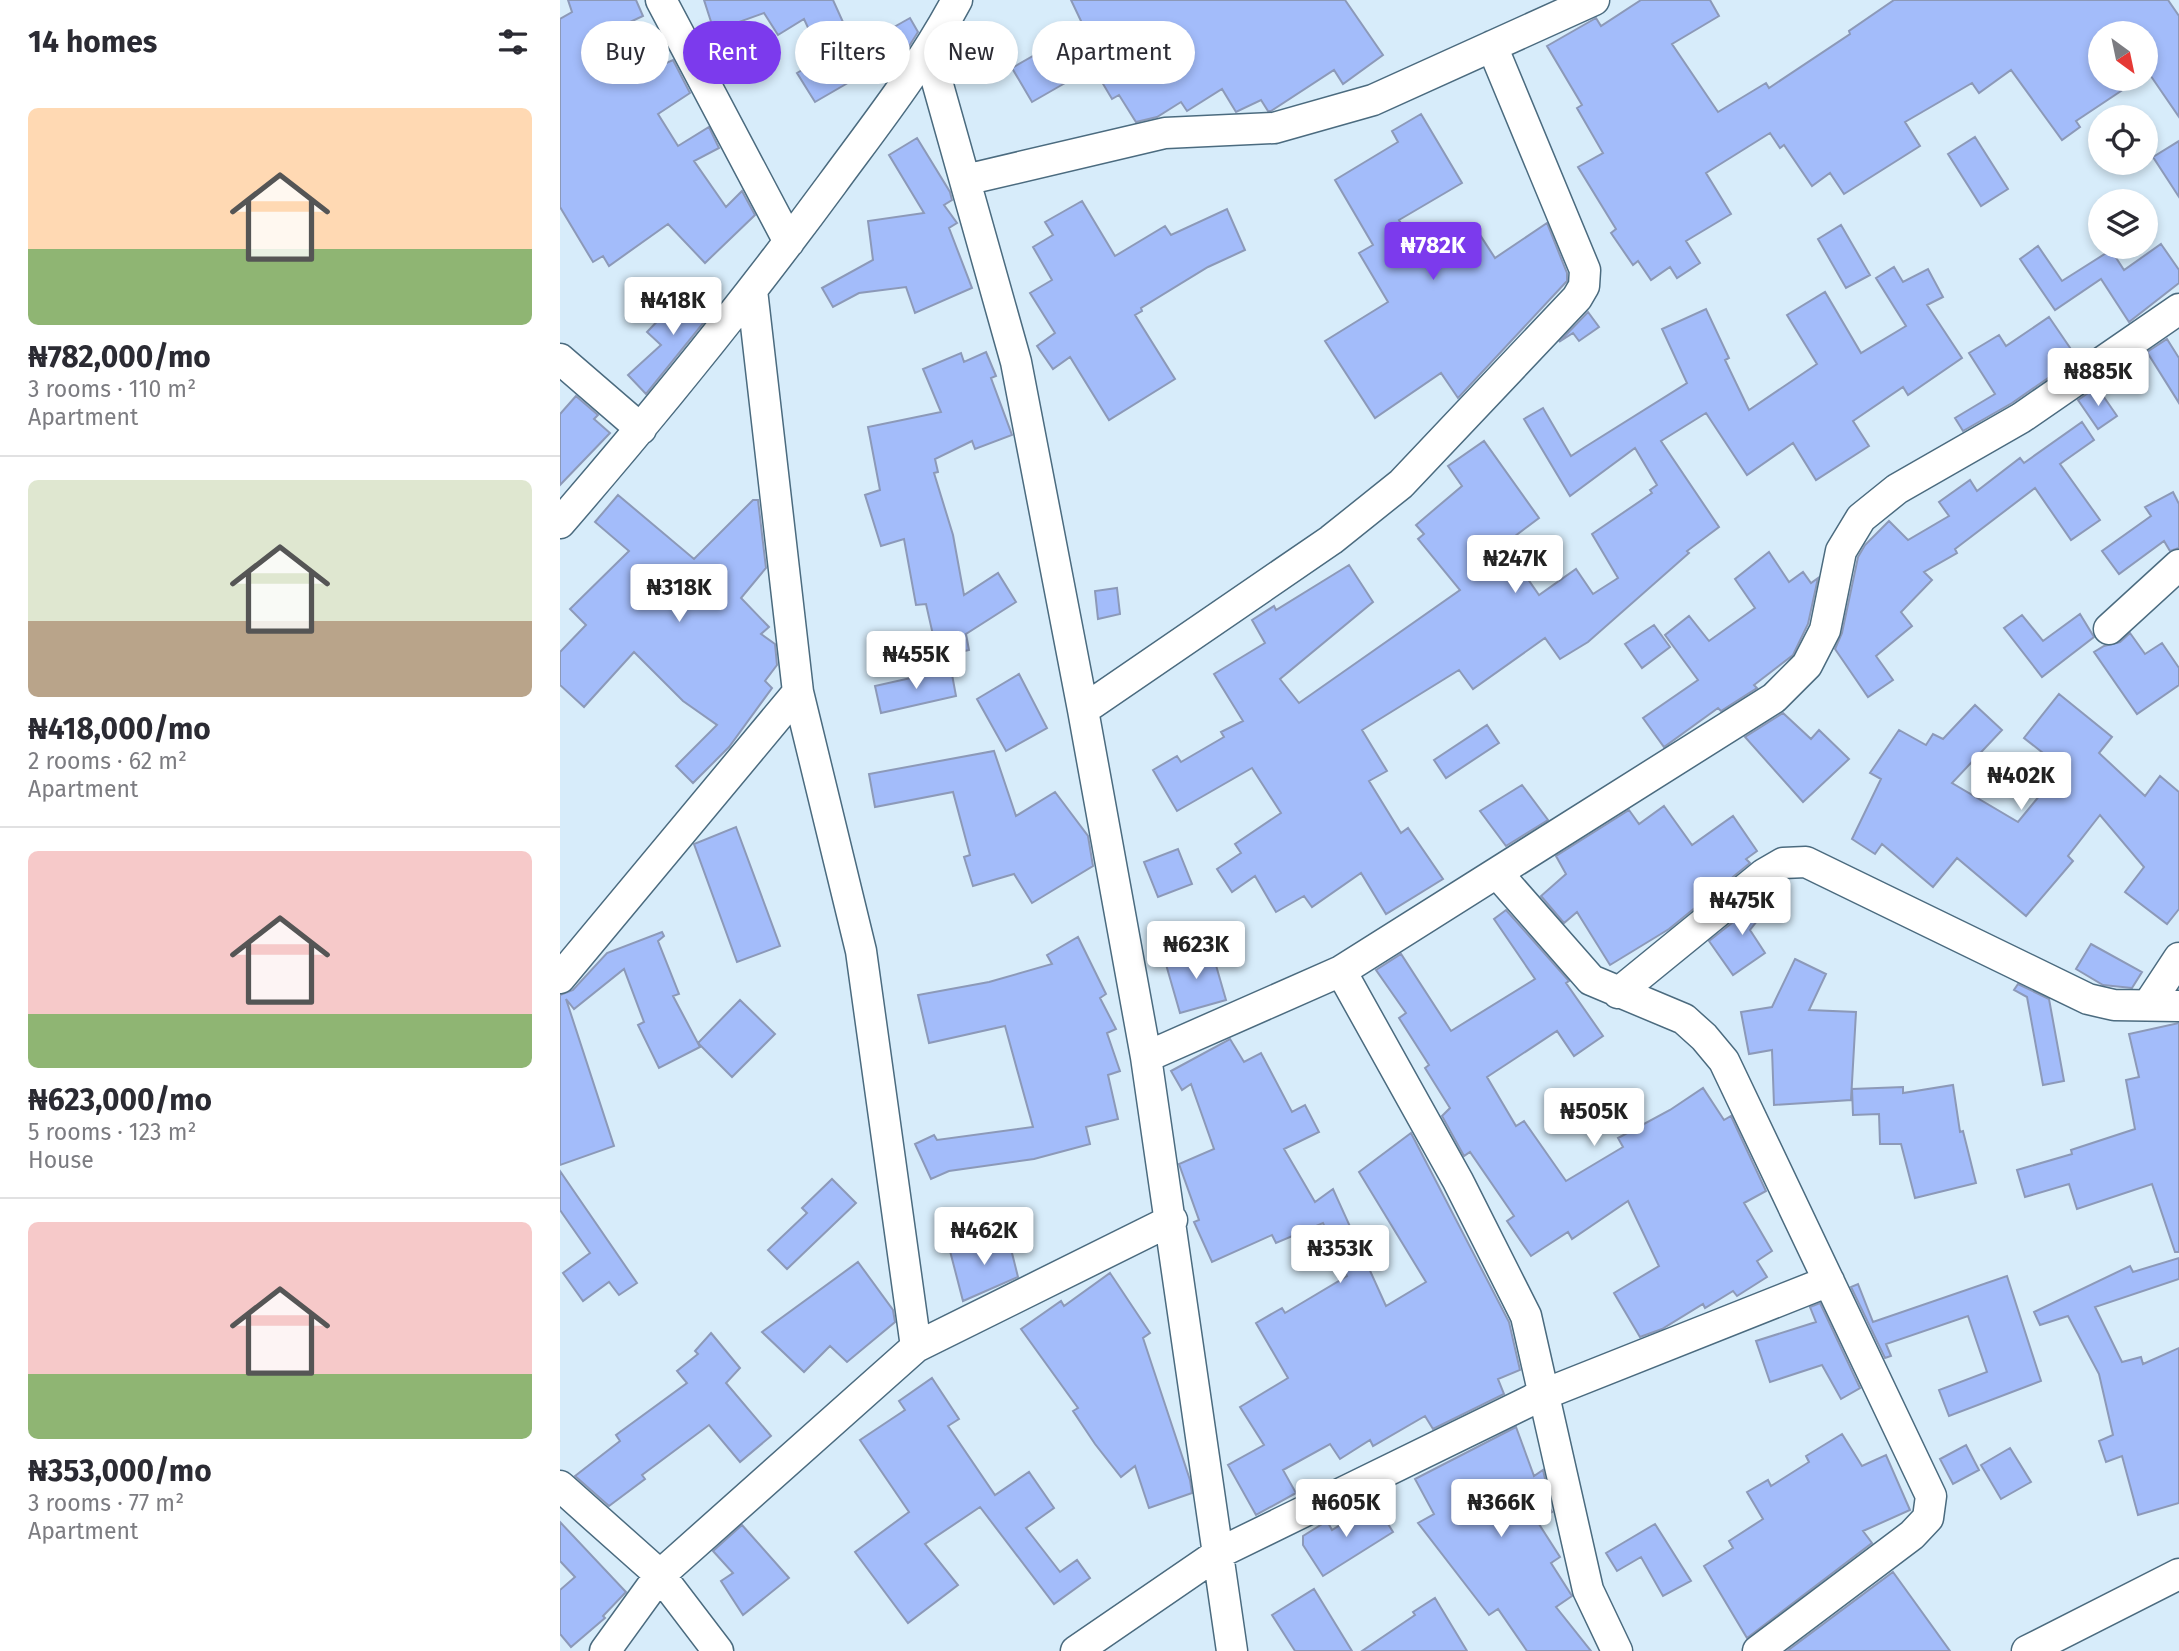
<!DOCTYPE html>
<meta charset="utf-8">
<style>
:root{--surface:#fff;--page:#f2f2f3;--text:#2b2b33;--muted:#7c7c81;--line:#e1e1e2;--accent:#7c3aed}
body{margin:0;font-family:"Fira Sans",sans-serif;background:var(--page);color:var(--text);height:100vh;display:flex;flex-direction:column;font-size:26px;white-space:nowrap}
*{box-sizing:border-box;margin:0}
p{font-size:23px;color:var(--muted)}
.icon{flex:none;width:38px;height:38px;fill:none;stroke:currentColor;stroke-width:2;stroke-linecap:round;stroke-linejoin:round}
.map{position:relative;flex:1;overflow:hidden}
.details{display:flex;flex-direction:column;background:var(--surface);width:560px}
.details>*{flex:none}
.top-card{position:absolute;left:21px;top:21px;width:665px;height:63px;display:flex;gap:14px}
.needle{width:46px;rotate:147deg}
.controls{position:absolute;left:1528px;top:21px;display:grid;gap:14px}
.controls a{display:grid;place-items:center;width:70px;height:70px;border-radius:50%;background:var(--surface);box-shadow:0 4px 10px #0003;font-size:35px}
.price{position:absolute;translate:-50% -60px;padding:0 16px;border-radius:7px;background:#fff;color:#222;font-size:23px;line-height:46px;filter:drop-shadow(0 2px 4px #0008)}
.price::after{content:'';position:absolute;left:50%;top:42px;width:21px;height:16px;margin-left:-10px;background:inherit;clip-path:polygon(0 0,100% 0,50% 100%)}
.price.on{background:var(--accent);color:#fff}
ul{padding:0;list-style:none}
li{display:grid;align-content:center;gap:14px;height:371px;padding:0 28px}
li+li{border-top:2px solid var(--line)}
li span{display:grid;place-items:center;height:217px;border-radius:10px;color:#555}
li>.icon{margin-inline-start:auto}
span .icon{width:126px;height:126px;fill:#fffc;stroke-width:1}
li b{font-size:30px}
h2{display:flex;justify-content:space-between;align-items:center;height:84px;padding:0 28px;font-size:30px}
.chip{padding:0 24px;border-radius:32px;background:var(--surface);box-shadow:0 4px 10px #0003;font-size:24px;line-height:63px}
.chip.on{background:var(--accent);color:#fff}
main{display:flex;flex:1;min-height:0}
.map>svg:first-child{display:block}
.building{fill:#a3bcfa;stroke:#8c99b8;stroke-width:2}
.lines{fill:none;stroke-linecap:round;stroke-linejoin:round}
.minor-casing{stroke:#4b6b7f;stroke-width:33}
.minor{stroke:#fff;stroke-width:30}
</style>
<main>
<section class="details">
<h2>14 homes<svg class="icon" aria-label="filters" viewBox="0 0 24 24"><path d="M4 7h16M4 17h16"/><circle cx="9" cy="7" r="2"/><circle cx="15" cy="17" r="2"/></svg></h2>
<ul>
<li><span style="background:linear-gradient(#ffd9b3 65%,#8fb573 0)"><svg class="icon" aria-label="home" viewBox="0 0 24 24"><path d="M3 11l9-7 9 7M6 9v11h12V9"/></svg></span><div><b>₦782,000/mo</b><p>3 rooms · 110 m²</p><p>Apartment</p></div></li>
<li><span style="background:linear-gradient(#dfe7d0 65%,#b9a48a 0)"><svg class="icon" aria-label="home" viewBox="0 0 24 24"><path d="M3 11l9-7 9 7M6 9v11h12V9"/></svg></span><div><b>₦418,000/mo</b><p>2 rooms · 62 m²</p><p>Apartment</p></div></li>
<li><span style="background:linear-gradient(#f6c9c9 75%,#8fb573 0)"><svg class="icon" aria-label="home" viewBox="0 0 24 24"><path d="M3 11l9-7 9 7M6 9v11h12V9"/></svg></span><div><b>₦623,000/mo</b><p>5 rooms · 123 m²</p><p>House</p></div></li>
<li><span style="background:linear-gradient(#f6c9c9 70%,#8fb573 0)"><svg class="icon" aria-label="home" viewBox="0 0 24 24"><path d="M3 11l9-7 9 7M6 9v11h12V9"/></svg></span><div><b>₦353,000/mo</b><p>3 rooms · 77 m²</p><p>Apartment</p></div></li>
</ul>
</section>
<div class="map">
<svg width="1619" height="1651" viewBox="0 0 1619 1651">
<rect width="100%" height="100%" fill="#d7ecfa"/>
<path class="building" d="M8,0H76L83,16L42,35L63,82L113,60L130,93L98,114L118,146L149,127L159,148L134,161L166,207L182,191L195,215L145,263L108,224L49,266L43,256L33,262L0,207V19L12,12Z
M144,0H273L287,31L298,24L309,41L350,18L358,32L348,48L255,102L237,73L262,58L244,19L218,35L204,13L154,31Z
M511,0H785L823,55L783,84L774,70L711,111H708L701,100L676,112L662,89L627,111L621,102L597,117L576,122L559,95L552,99L533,67L472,102L452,68L513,33L510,28L521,21Z
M1081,0H1150L1159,16L1112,44L1158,112L1206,83L1209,88L1290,34L1289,31L1334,0H1608L1619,16V117L1586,69V33H1540V79H1579L1516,121L1520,127L1502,140L1451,70L1419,93L1412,83L1345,122L1360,146L1284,194L1270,173L1252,186L1224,145L1220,148L1210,133L1146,173L1171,214L1126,241L1140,263L1117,278L1110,267L1091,280L1078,261L1073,265L1051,233L1056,229L1018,167L1043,153L1017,108L1022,105L987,46L1036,18L1041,26Z
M861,114L902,183L839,220L867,266L871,267L920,235L935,258L987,223L1007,273V281L898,398L881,373L815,418L765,341L828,302L799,253L813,245L775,180L838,142L832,131Z
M1415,137L1448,189L1421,206L1388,154Z
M357,138L390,192L392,200L384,205L397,223L389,228L412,288L355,313L346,287L299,293L273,307L262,288L313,260L308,221L364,213L329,155Z
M1619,141V197L1593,157Z
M522,201L555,256L605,226L611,235L667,209L685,250L648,267L581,308L582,311L575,315L615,379L549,420L510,357L493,369L477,346L495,333L470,293L492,280L473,247L493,235L485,222Z
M1281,225L1310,275L1286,288L1258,239Z
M1601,244L1619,270V283L1569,322L1541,279L1495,310L1460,259L1478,246L1502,281L1551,250L1564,270Z
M1334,267L1343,282L1368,269L1383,297L1367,305L1402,358L1348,395L1343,387L1293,421L1309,446L1256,480L1233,443L1187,475L1146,413L1101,441L1159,527L1127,551L1129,553L1028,642L1000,659L985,638L913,689L899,670L802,730L827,771L809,781L841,833L848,828L883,879L826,914L801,873L752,907L744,896L716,912L695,876L672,892L657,869L681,853L675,844L721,813L692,768L617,811L593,770L617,756L621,762L664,737L661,732L683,721L654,674L705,643L692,620L714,606L716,610L789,565L813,602L720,679L739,703L900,590L858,539L864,534L856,525L902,486L888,466L924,441L979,518L934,552L956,582L965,575L979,595L1016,569L1033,594L1058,578L1032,534L1092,493L1090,490L1097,485L1075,448L1010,496L964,419L983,408L1011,456L1025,447L1127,383L1102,329L1146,309L1169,358L1165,360L1189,410L1257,364L1227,315L1265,292L1301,353L1346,326L1316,278Z
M139,287L157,306L86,394L68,375L101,345L87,332L108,310L111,313Z
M1028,312L1039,327L1019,341L1013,333L999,342Z
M1489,317L1517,358L1452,403L1403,431L1395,418L1435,394L1409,353L1439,335L1446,346Z
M1607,339L1619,358V403L1587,352Z
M426,352L436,376L431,378L452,435L415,449L412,441L375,459L378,472L374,473L393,535L404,595L438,573L456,602L406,634L409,650L378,657L366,604L356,605L344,539L321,546L305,495L320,490L308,427L381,412L363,369L401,353L404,362Z
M1537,387L1557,416L1538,429L1518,400Z
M16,396L38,415L34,419L50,433L0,485V414Z
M1522,422L1534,440L1500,464L1540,520L1511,540L1475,488L1395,549L1397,553L1364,572L1372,580L1341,612L1352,626L1316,656L1333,680L1308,697L1275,649L1282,633L1298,557L1305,545L1329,521L1348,540L1389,516L1379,502L1410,480L1417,491L1460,458L1464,463Z
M1613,492L1619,504V548L1610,551L1604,541L1559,574L1542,551L1591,516L1585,507Z
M58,495L134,559L193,500H198L206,568L181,598L209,627L201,634L215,644L217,665L205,681L212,688L169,747L133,783L116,766L157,725L123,701L74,652L24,707L0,685V652L26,625L10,609L69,551L35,522Z
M1209,552L1229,582L1243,572L1251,583L1258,578L1248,624L1233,655L1194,685L1197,688L1161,711L1158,708L1104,747L1083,718L1138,680L1105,635L1129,616L1149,641L1195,608L1175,579Z
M557,588L560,614L538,619L535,591Z
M1520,614L1534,637L1482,677L1444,628L1462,615L1483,641Z
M1094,625L1110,647L1082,668L1065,644Z
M1570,633L1585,654L1602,643L1619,668V685L1577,714L1534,652L1544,646L1560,642Z
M391,669L396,696L321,713L315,686Z
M459,674L487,728L446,751L417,699Z
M1499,694L1552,737L1539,753L1585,796L1600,776L1619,792V909L1607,924L1565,892L1584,867L1540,815L1508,856L1513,861L1466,916L1397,858L1373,887L1322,844L1315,854L1292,839L1321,779L1310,773L1339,730L1366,745L1373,734L1383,739L1415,705L1442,730L1392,783L1458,822L1502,768L1464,738Z
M1223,713L1251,739L1259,730L1289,759L1243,802L1185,737Z
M927,725L939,743L886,778L874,760Z
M434,751L456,816L495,792L528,836L533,866L472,903L454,874L413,886L404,857L410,855L393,792L315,807L309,774Z
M962,785L988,820L946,846L920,811Z
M1104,806L1132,845L1173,816L1197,851L1186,859L1190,863L1109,929L1050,965L1017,912L1004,923L981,896L1006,874L996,856L1069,810L1079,824Z
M176,827L220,946L177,962L134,844Z
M618,849L632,884L598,897L584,862Z
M1219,886L1223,888L1190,930L1205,953L1173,975L1149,941Z
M946,910L1009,981L1006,983L1043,1036L1014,1056L997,1031L927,1077L956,1126L964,1121L1006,1181L1063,1147L1058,1138L1110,1110L1143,1088L1164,1120L1171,1116L1206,1191L1184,1203L1212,1251L1197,1261L1207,1277L1177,1296L1173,1291L1145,1308L1143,1304L1102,1329L1080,1337L1054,1293L1099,1266L1068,1201L1012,1239L1008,1232L971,1256L947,1221L954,1216L910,1152L904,1156L882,1116L890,1108L865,1068L869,1065L839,1018L846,1013L816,970L841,954L891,1031L975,979L934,919Z
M102,932L104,936L98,941L119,994L113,996L140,1047L99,1068L78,1025L84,1022L64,969L14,1009L6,999L54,1146L0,1165V995L13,990L47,953Z
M518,937L546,994L540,998L556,1029L547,1033L560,1071L548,1075L558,1119L526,1127L530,1144L474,1159L389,1171L371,1179L355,1144L374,1135L377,1140L473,1127L445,1026L369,1043L358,995L429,982L492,964L487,955Z
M1531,944L1582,972L1572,988L1543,985L1516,969Z
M651,948L666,1000L620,1013L605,961Z
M1235,959L1266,974L1249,1010L1296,1012L1291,1100L1214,1105L1212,1050L1189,1054L1181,1012L1212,1007Z
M1458,984L1489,999L1504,1081L1483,1085L1467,997L1454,990Z
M180,1000L215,1034L172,1077L138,1043Z
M1619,1023V1252H1615L1592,1184L1517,1209L1509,1184L1465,1197L1457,1170L1512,1154L1511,1150L1575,1129L1566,1080L1579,1077L1569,1034Z
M670,1039L684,1062L701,1053L732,1112L745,1105L759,1132L724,1149L755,1202L773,1189L826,1306L866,1282L799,1172L851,1133L949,1322L960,1370L938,1379L944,1394L873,1429L865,1416L813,1446L810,1440L780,1459L770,1444L723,1470L736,1493L696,1515L668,1465L704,1445L680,1407L728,1378L696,1323L722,1308L725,1313L787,1276L763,1223L716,1243L712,1235L652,1262L634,1222L639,1220L619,1164L654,1149L631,1084L622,1090L611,1071Z
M1393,1085L1400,1132L1403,1131L1416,1183L1355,1198L1341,1144H1320L1319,1114L1293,1115L1292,1089L1343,1087V1093Z
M0,1171L77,1283L59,1295L49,1282L23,1301L3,1273L30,1253L0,1210Z
M272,1179L296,1203L227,1269L208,1250L247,1213L242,1208Z
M448,1237L458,1277L403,1301L390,1251Z
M1619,1258V1279L1535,1307L1562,1362L1581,1357L1583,1364L1619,1348V1503L1578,1515L1562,1456L1546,1462L1539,1441L1553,1435L1539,1374L1508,1316L1480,1325L1474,1312L1570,1266L1573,1272Z
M298,1262L333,1310L335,1322L287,1362L270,1346L244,1372L202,1332Z
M550,1273L590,1333L583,1338L630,1480L632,1493L589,1508L575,1466L561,1477L535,1444L513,1411L518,1408L461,1329L501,1301L504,1306Z
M1447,1276L1481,1381L1389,1416L1379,1390L1427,1372L1408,1316L1326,1344L1331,1356L1325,1358L1291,1287L1298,1284L1313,1322Z
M1260,1303L1300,1388L1281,1399L1262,1365L1210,1382L1196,1341L1256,1322L1250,1307Z
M151,1333L180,1368L166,1383L211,1436L180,1462L149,1425L82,1475L85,1479L49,1506L15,1476L60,1441L56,1435L127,1383L117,1371L138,1354L135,1351Z
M372,1378L399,1419L388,1426L435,1495L469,1472L494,1508L466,1528L500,1572L517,1560L530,1578L494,1604L420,1507L365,1544L398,1585L348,1623L295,1552L349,1512L300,1440L345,1410L339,1401Z
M956,1427L974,1476L983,1470L989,1496L984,1499L992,1512L977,1521L1000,1557L991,1563L1012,1596L996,1607L1031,1651H967L938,1609L929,1615L858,1523L874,1514L855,1479Z
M1282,1434L1302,1466L1326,1455L1350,1510L1303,1531L1312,1543L1187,1638L1144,1566L1173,1548L1169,1541L1203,1519L1187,1492L1208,1480L1211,1486L1249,1462L1246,1456Z
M1406,1445L1419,1470L1393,1484L1380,1459Z
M1450,1448L1471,1482L1441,1499L1421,1465Z
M815,1503L833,1532L763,1576L743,1545V1536L767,1521L772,1530Z
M0,1522L66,1592L43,1616L45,1618L11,1647L0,1634V1590L15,1577L0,1561Z
M1095,1524L1131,1581L1103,1596L1081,1557L1057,1571L1046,1553Z
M182,1525L229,1578L183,1615L161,1581L173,1573L153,1551Z
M1333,1572L1390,1651H1227Z
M754,1589L792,1651H735L712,1615Z
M875,1598L907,1651H802L855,1615L853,1612Z"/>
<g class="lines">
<defs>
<path id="minor" d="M101,0L229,242
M369,53L456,362L523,710L586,1057L672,1651
M405,180L605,133L714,128L813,100L1034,0
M192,290L238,692L301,951L356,1347
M0,359L81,429
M0,523C95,413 186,301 272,184C316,124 362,66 397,0
M1549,629L1619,565
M523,710L771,540L841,484L1017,298L1024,286L1025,270L932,46
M938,874L1031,980L1124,1019L1144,1037L1164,1061L1371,1496L1368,1518L1352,1535L1198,1651
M781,971L898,1181L966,1316L1028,1590L1057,1651
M0,978L238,692
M1058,993L1204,874L1223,863L1246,862L1528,999L1554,1005L1619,1006
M1588,1005L1619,958
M586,1057L781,971L1214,698L1247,665L1265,630L1281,551L1301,518L1337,489L1461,418L1619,309
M0,1486L100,1575L158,1651
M45,1651L100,1575L356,1347L612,1220
M516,1651L659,1553L982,1395L1269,1281
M1467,1651L1619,1574"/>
</defs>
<use href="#minor" class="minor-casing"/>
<use href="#minor" class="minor"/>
</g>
</svg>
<div class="controls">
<a><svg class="needle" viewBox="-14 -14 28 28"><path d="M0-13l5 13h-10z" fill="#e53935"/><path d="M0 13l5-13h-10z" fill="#7c7c81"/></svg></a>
<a><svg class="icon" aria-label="locate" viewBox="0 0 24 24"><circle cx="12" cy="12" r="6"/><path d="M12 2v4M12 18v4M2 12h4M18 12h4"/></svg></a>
<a><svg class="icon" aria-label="layers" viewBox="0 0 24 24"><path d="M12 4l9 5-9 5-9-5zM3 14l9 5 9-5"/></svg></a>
</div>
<b class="price on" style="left:873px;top:282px">₦782K</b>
<b class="price" style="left:113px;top:337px">₦418K</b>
<b class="price" style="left:1538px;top:408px">₦885K</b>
<b class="price" style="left:955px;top:595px">₦247K</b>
<b class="price" style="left:119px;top:624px">₦318K</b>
<b class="price" style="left:356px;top:691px">₦455K</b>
<b class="price" style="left:1461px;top:812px">₦402K</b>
<b class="price" style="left:1182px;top:937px">₦475K</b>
<b class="price" style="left:636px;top:981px">₦623K</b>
<b class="price" style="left:1034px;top:1148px">₦505K</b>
<b class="price" style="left:424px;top:1267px">₦462K</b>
<b class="price" style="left:780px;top:1285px">₦353K</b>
<b class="price" style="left:786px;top:1539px">₦605K</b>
<b class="price" style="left:941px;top:1539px">₦366K</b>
<div class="top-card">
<a class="chip">Buy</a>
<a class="chip on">Rent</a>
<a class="chip">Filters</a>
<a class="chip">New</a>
<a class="chip">Apartment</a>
</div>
</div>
</main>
